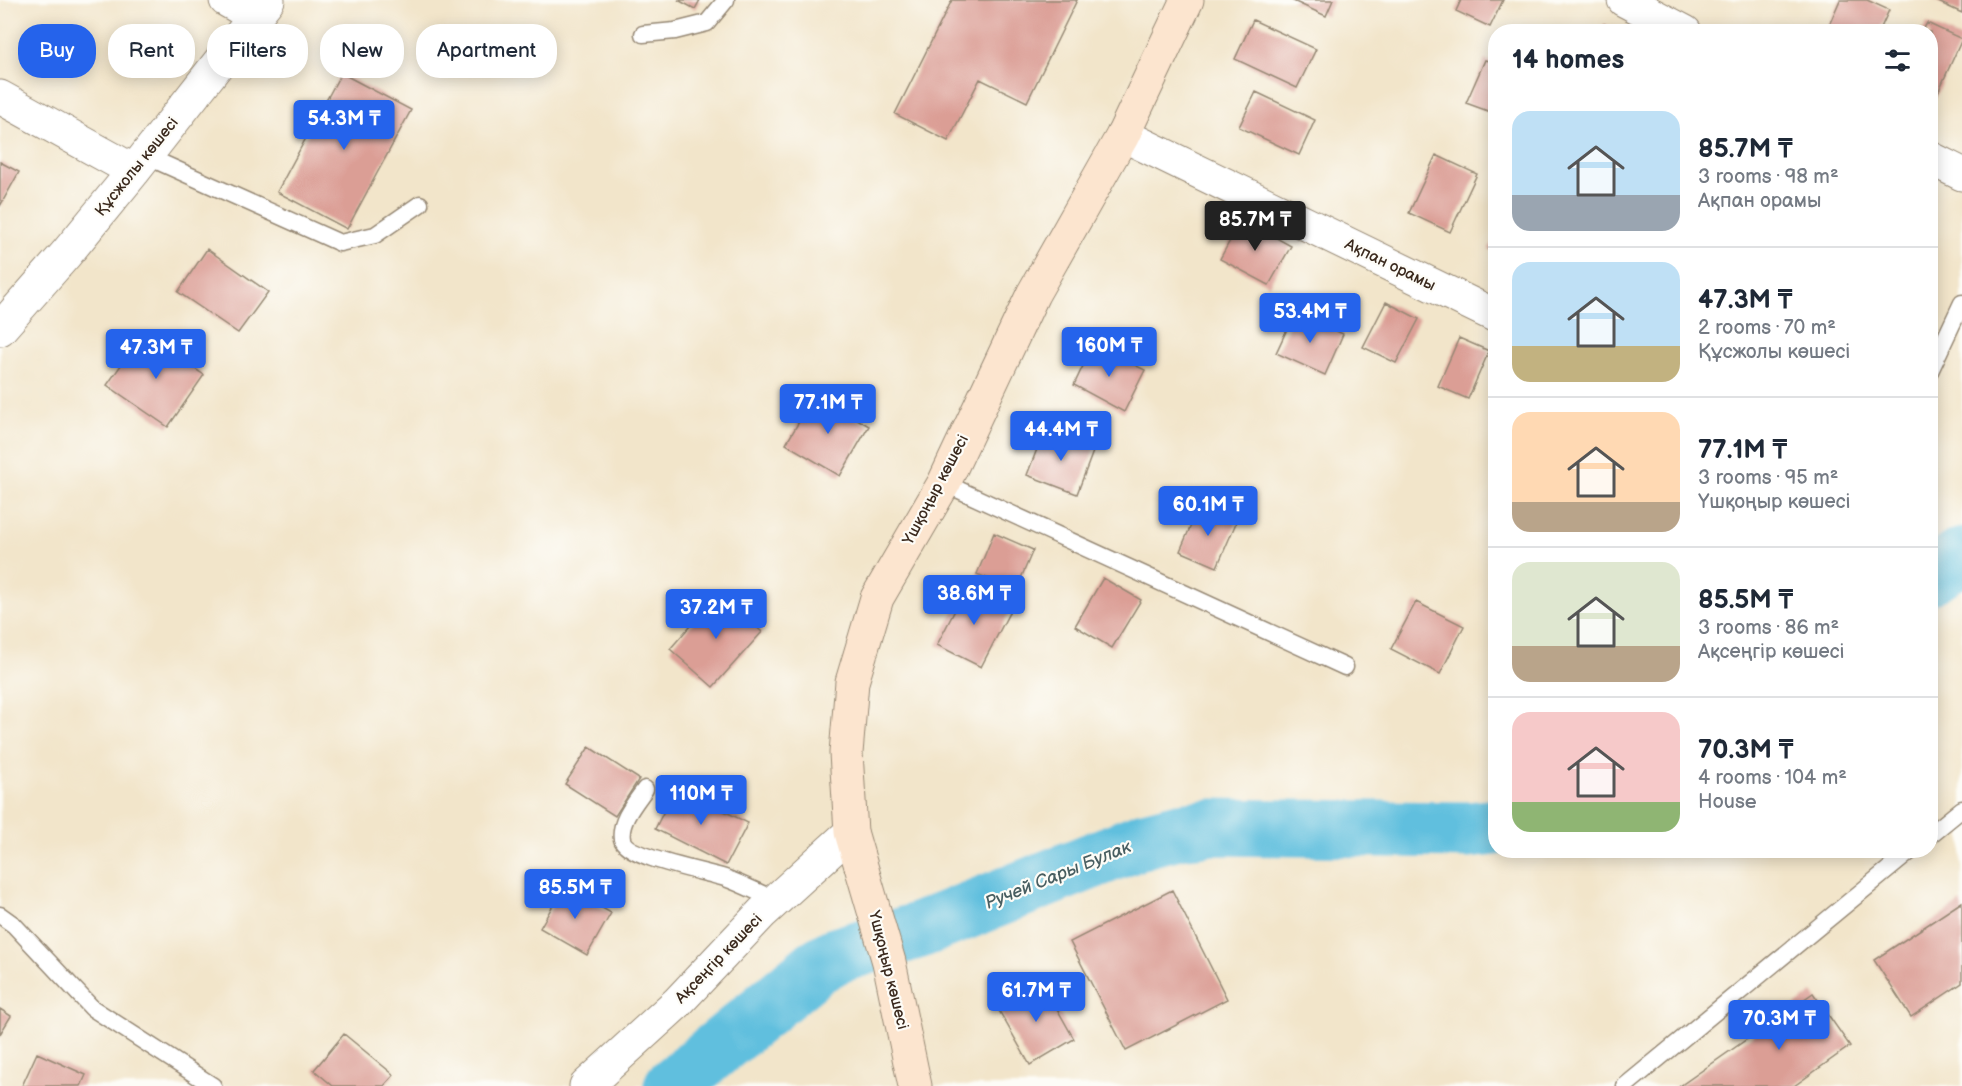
<!DOCTYPE html>
<meta charset="utf-8">
<style>
:root{--surface:#fff;--page:#f6f6f7;--text:#1f2937;--muted:#747a83;--line:#e0e1e3;--accent:#2563eb}
body{margin:0;font-family:"Balsamiq Sans",sans-serif;background:var(--page);color:var(--text);height:100vh;display:flex;flex-direction:column;font-size:22px;white-space:nowrap}
*{box-sizing:border-box;margin:0}
p{font-size:20px;color:var(--muted)}
.icon{flex:none;width:33px;height:33px;fill:none;stroke:currentColor;stroke-width:2;stroke-linecap:round;stroke-linejoin:round}
.map{position:relative;flex:1;overflow:hidden}
.sheet{position:absolute;left:1488px;top:24px;width:450px;height:834px;display:flex;flex-direction:column;background:var(--surface);border-radius:24px;box-shadow:0 3px 15px #0003}
.sheet>*{flex:none}
.banner{position:absolute;left:18px;top:24px;width:570px;height:54px;display:flex;gap:12px}
.price{position:absolute;translate:-50% -51px;padding:0 14px;border-radius:6px;background:var(--accent);color:#fff;font-size:20px;line-height:39px;filter:drop-shadow(0 2px 3px #0008)}
.price::after{content:'';position:absolute;left:50%;top:36px;width:18px;height:14px;margin-left:-9px;background:inherit;clip-path:polygon(0 0,100% 0,50% 100%)}
.price.active{background:#222;color:#fff}
ul{padding:0;list-style:none}
li{display:flex;align-items:center;gap:18px;height:150px;padding:0 24px}
li+li{border-top:2px solid var(--line)}
li span{display:grid;place-items:center;flex:none;width:168px;height:120px;border-radius:18px;color:#555}
li>.icon{margin-inline-start:auto}
span .icon{width:72px;height:72px;fill:#fffc;stroke-width:1}
li b{font-size:26px}
h2{display:flex;justify-content:space-between;align-items:center;height:72px;padding:0 24px;font-size:26px}
.chip{padding:0 21px;border-radius:24px;background:var(--surface);box-shadow:0 3px 15px #0003;font-size:21px;line-height:54px}
.chip.active{background:var(--accent);color:#fff}
.map>svg:first-child{display:block}
.lines{fill:none;stroke-linecap:round;stroke-linejoin:round}
.river{stroke:#60bfde;stroke-width:57}
.building{fill:#db9e95}
.lane-casing{stroke:#968874;stroke-width:19}
.street-casing{stroke:#968874;stroke-width:35}
.secondary-casing{stroke:#968874;stroke-width:35}
.lane{stroke:#fff;stroke-width:16}
.street{stroke:#fff;stroke-width:33}
.secondary{stroke:#fce5cf;stroke-width:33}
.labels{text-anchor:middle;dominant-baseline:central;stroke-width:4.5;stroke-linejoin:round;paint-order:stroke}
.street-label{font-size:16px;fill:#3b2a1e;stroke:#fdfcf7}
.water-label{font-size:18px;font-style:italic;fill:#485e61;stroke:#fdfcf7}
</style>
<div class="map">
<svg width="1962" height="1086" viewBox="0 0 1962 1086">
<rect width="100%" height="100%" fill="#fdfcf7"/>
<filter id="ink" filterUnits="userSpaceOnUse"><feTurbulence type="fractalNoise" baseFrequency=".0167" numOctaves="2"/><feDisplacementMap in="SourceGraphic" scale="12" xChannelSelector="R" yChannelSelector="G"/><feConvolveMatrix kernelMatrix="1 2 1 2 8 2 1 2 1" color-interpolation-filters="sRGB"/></filter>
<filter id="wash" filterUnits="userSpaceOnUse"><feTurbulence type="fractalNoise" baseFrequency=".008" numOctaves="4" result="noise"/><feDisplacementMap in="SourceGraphic" scale="24" xChannelSelector="R" yChannelSelector="G"/><feGaussianBlur stdDeviation="1.35" result="paint"/><feColorMatrix in="noise" values="0 0 0 0 0 0 0 0 0 0 0 0 0 0 0 0 0 1.4 0 .05"/><feComposite in="paint" operator="in"/></filter>
<g filter="url(#wash)">
<rect width="100%" height="100%" fill="#f2e5ca"/>
<g class="lines">
<path class="river" d="M1930,576L1962,556
M672,1086L816,967L835,956L917,931L1144,840L1179,831L1212,827L1469,830L1496,827"/>
</g>
<g id="blocks">
<path class="building" d="M678,0H700L695,9Z
M952,0H1077L1027,102L980,79L948,141L895,114Z
M1291,0H1333L1326,16Z
M1461,0H1503L1490,27L1456,11Z
M1840,0H1867L1889,10L1879,32H1826Z
M1934,0H1962V13Z
M1253,20L1316,49L1297,88L1235,59Z
M1927,23L1962,39L1935,99L1930,97V32H1922Z
M1604,24L1622,32H1601Z
M1485,60L1496,63V114L1466,103Z
M341,73L411,110L347,229L277,192Z
M1256,92L1315,120L1299,155L1239,127Z
M1436,155L1477,174L1450,232L1409,213Z
M0,162L19,172L0,206Z
M1242,219L1291,246L1269,285L1220,259Z
M1496,234V252L1489,249Z
M207,249L268,292L238,333L178,292Z
M1386,302L1419,319L1396,363L1363,347Z
M1295,312L1343,334L1325,375L1276,353Z
M143,334L204,375L168,427L107,385Z
M1459,338L1489,351L1468,399L1438,386Z
M1093,345L1145,370L1124,412L1074,385Z
M815,394L869,426L840,476L786,444Z
M1044,431L1094,449L1077,494L1027,475Z
M1199,507L1236,523L1217,567L1180,551Z
M994,533L1033,550L1016,590L977,574Z
M1103,578L1141,600L1112,648L1075,626Z
M968,585L1012,607L981,667L937,645Z
M719,593L762,632L713,687L670,649Z
M1416,602L1464,626L1440,674L1391,649Z
M589,747L639,779L615,816L565,784Z
M676,787L748,823L726,865L655,829Z
M564,886L611,913L587,955L540,928Z
M1172,890L1227,999L1126,1051L1070,942Z
M1962,902V983L1911,1017L1874,960Z
M1042,982L1074,1039L1030,1065L997,1007Z
M1813,993L1850,1046L1794,1086H1680Z
M0,1009L11,1016L0,1034Z
M344,1034L394,1075L384,1086H333L314,1070Z
M37,1053L86,1075L81,1086H22Z"/>
</g>
</g>
<g filter="url(#ink)">
<use href="#blocks" fill-opacity="0" stroke="#968874" stroke-width="1.5"/>
<g class="lines">
<defs>
<path id="lane" d="M643,34L675,31L707,23L726,0
M146,156L340,243L375,235L420,204
M1930,371L1962,303
M944,483L1345,667
M645,789C636,802 619,821 622,839C625,857 707,872 725,878C742,884 759,893 776,900
M1930,835L1962,809
M0,915L14,925L92,1008L213,1086
M1625,1086L1912,850"/>
<path id="street" d="M226,0L256,17
M1624,0L1685,32
M0,97L134,171
M1123,135L1496,316
M1930,158L1962,174
M0,329L66,254L134,171L268,0
M586,1086L677,1003L762,913L851,832"/>
<path id="secondary" d="M915,1086L889,962L851,832L846,753L852,682L877,598L944,483L1033,294L1123,135L1187,0"/>
</defs>
<use href="#lane" class="lane-casing"/>
<use href="#street" class="street-casing"/>
<use href="#secondary" class="secondary-casing"/>
<use href="#lane" class="lane"/>
<use href="#street" class="street"/>
<use href="#secondary" class="secondary"/>
</g>
</g>
<g class="labels">
<g class="street-label">
<text transform="translate(137 167) rotate(-51)">Құсжолы көшесі</text>
<text transform="translate(1390 265) rotate(26)">Ақпан орамы</text>
<text transform="translate(936 490) rotate(-62)">Үшқоңыр көшесі</text>
<text transform="translate(719 959) rotate(-46)">Ақсеңгір көшесі</text>
<text transform="translate(888 970) rotate(76)">Үшқоңыр көшесі</text>
</g>
<g class="water-label">
<text transform="translate(1058 875) rotate(-22)">Ручей Сары Булак</text>
</g>
</g>
</svg>
<b class="price" style="left:344px;top:151px">54.3M ₸</b>
<b class="price active" style="left:1255px;top:252px">85.7M ₸</b>
<b class="price" style="left:1310px;top:344px">53.4M ₸</b>
<b class="price" style="left:1109px;top:378px">160M ₸</b>
<b class="price" style="left:156px;top:380px">47.3M ₸</b>
<b class="price" style="left:828px;top:435px">77.1M ₸</b>
<b class="price" style="left:1061px;top:462px">44.4M ₸</b>
<b class="price" style="left:1208px;top:537px">60.1M ₸</b>
<b class="price" style="left:974px;top:626px">38.6M ₸</b>
<b class="price" style="left:716px;top:640px">37.2M ₸</b>
<b class="price" style="left:701px;top:826px">110M ₸</b>
<b class="price" style="left:575px;top:920px">85.5M ₸</b>
<b class="price" style="left:1036px;top:1023px">61.7M ₸</b>
<b class="price" style="left:1779px;top:1051px">70.3M ₸</b>
<div class="banner">
<a class="chip active">Buy</a>
<a class="chip">Rent</a>
<a class="chip">Filters</a>
<a class="chip">New</a>
<a class="chip">Apartment</a>
</div>
<section class="sheet">
<h2>14 homes<svg class="icon" aria-label="filters" viewBox="0 0 24 24"><path d="M4 7h16M4 17h16"/><circle cx="9" cy="7" r="2"/><circle cx="15" cy="17" r="2"/></svg></h2>
<ul>
<li><span style="background:linear-gradient(#bfe0f5 70%,#9aa5b1 0)"><svg class="icon" aria-label="home" viewBox="0 0 24 24"><path d="M3 11l9-7 9 7M6 9v11h12V9"/></svg></span><div><b>85.7M ₸</b><p>3 rooms · 98 m²</p><p>Ақпан орамы</p></div></li>
<li><span style="background:linear-gradient(#bfe0f5 70%,#c2b280 0)"><svg class="icon" aria-label="home" viewBox="0 0 24 24"><path d="M3 11l9-7 9 7M6 9v11h12V9"/></svg></span><div><b>47.3M ₸</b><p>2 rooms · 70 m²</p><p>Құсжолы көшесі</p></div></li>
<li><span style="background:linear-gradient(#ffd9b3 75%,#b9a48a 0)"><svg class="icon" aria-label="home" viewBox="0 0 24 24"><path d="M3 11l9-7 9 7M6 9v11h12V9"/></svg></span><div><b>77.1M ₸</b><p>3 rooms · 95 m²</p><p>Үшқоңыр көшесі</p></div></li>
<li><span style="background:linear-gradient(#dfe7d0 70%,#b9a48a 0)"><svg class="icon" aria-label="home" viewBox="0 0 24 24"><path d="M3 11l9-7 9 7M6 9v11h12V9"/></svg></span><div><b>85.5M ₸</b><p>3 rooms · 86 m²</p><p>Ақсеңгір көшесі</p></div></li>
<li><span style="background:linear-gradient(#f6c9c9 75%,#8fb573 0)"><svg class="icon" aria-label="home" viewBox="0 0 24 24"><path d="M3 11l9-7 9 7M6 9v11h12V9"/></svg></span><div><b>70.3M ₸</b><p>4 rooms · 104 m²</p><p>House</p></div></li>
</ul>
</section>
</div>
